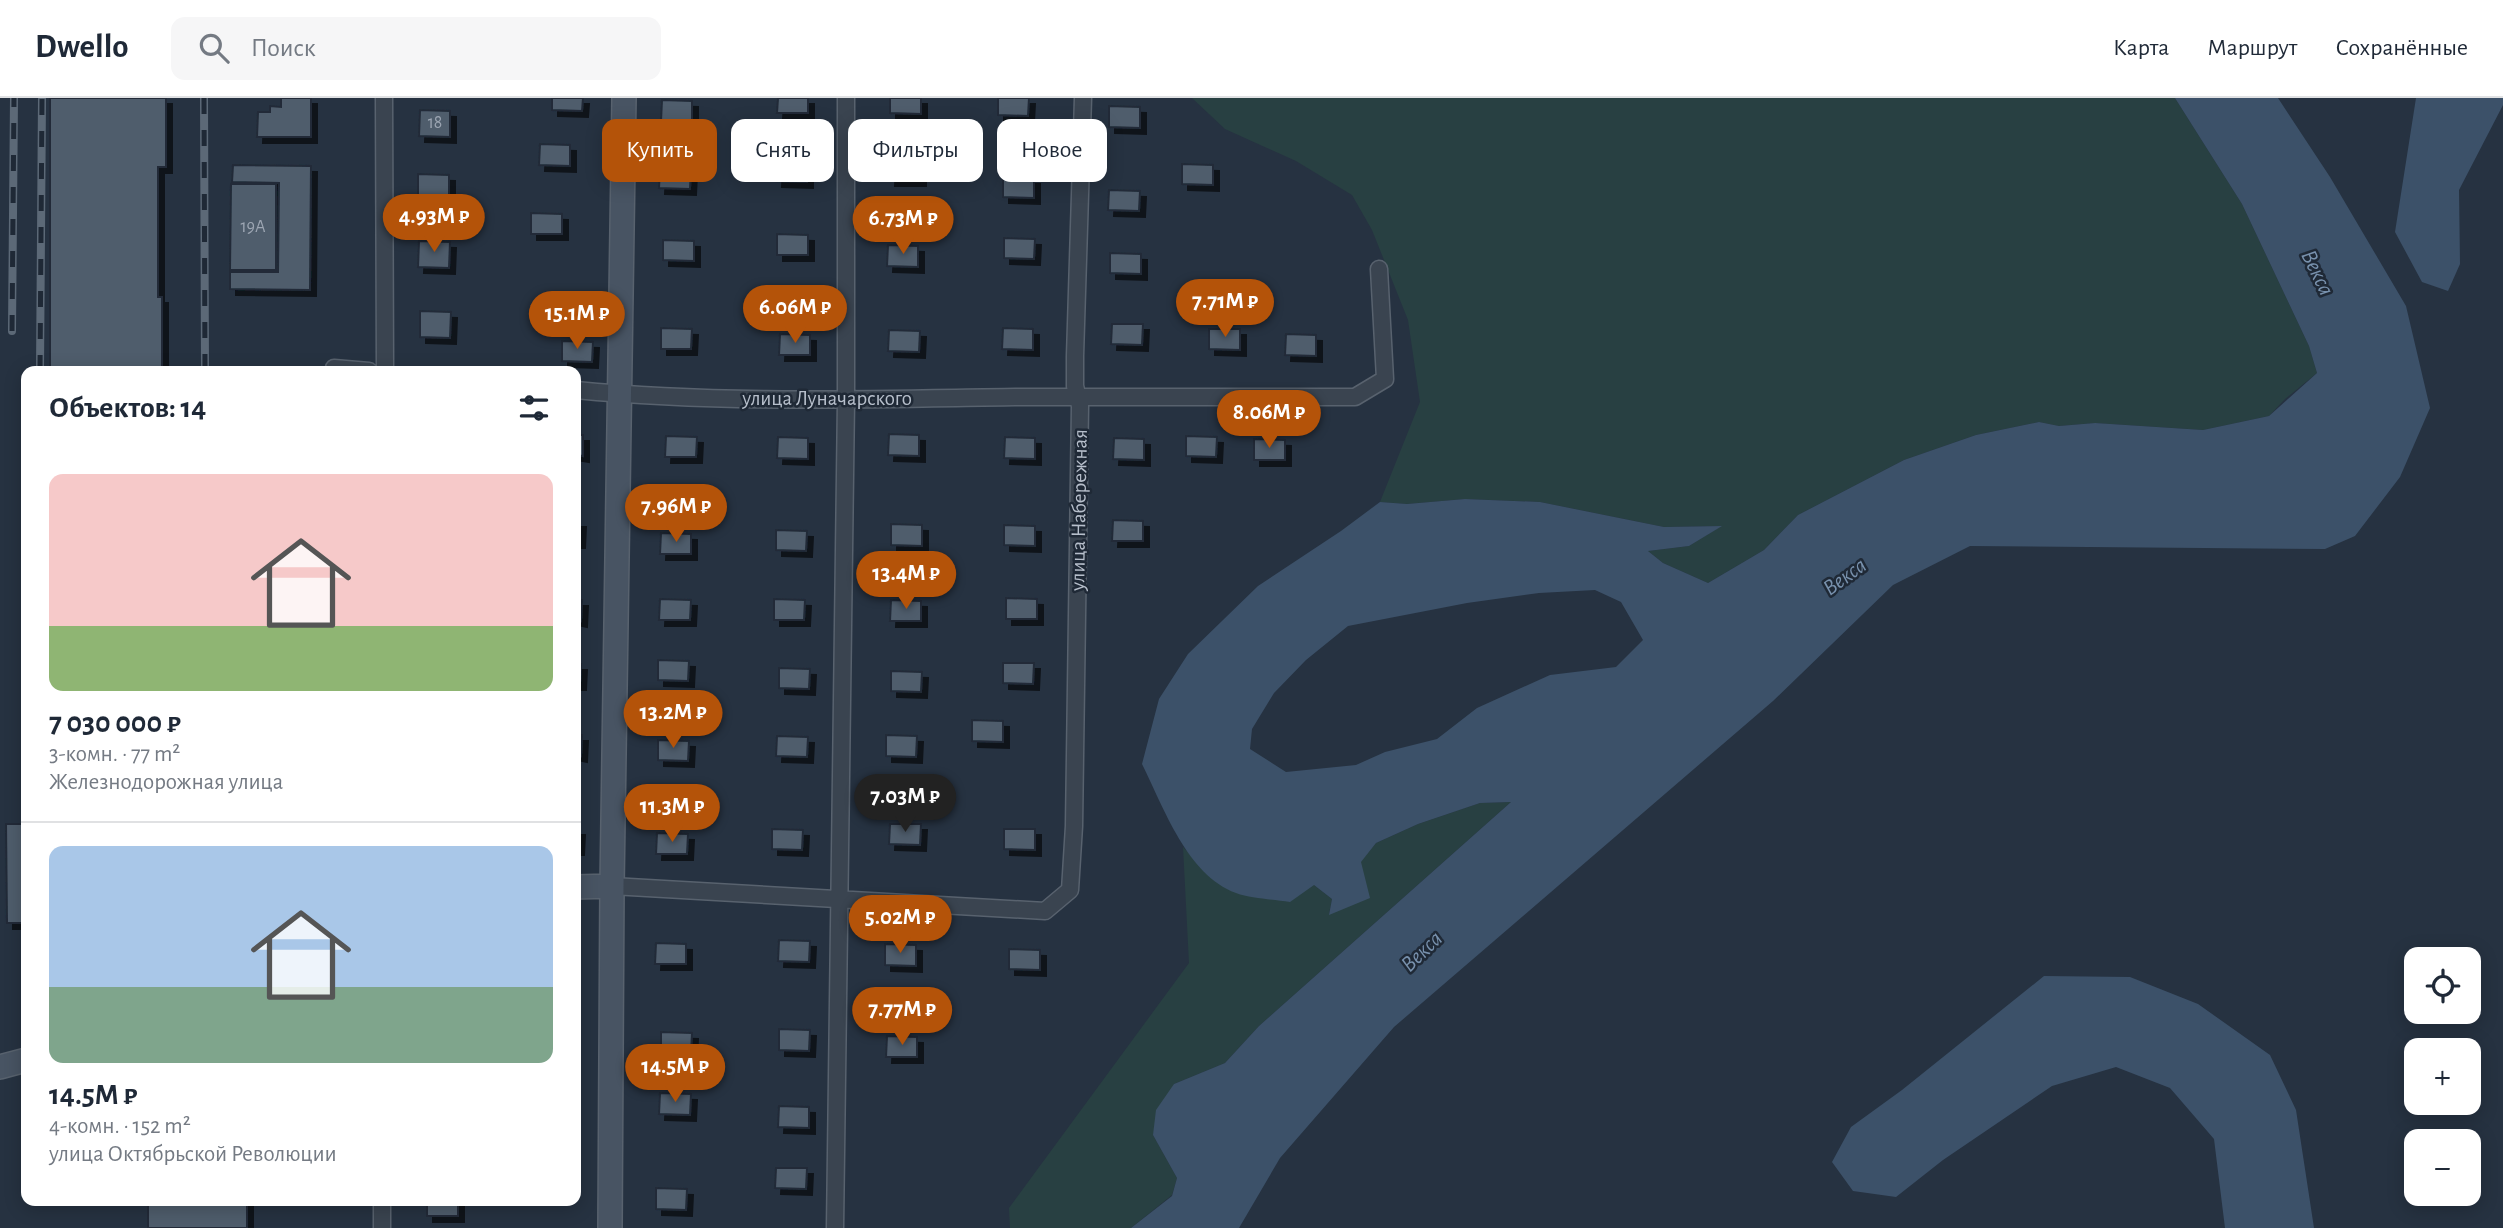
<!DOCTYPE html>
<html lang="ru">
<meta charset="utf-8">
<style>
:root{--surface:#fff;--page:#f6f6f7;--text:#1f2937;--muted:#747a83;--line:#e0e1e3;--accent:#b45309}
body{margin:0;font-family:"Alegreya Sans",sans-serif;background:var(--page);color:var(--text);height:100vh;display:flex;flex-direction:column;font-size:26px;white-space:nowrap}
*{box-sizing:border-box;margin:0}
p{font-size:23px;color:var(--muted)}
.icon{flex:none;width:38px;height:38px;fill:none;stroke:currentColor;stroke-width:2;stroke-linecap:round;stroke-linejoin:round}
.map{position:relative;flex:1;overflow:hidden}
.details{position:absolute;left:21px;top:268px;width:560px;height:840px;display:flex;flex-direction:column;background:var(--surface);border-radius:14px;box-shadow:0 4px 18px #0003}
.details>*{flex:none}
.hud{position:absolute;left:602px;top:21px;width:665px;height:63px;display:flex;gap:14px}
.tools{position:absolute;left:2404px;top:849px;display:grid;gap:14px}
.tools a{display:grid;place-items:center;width:77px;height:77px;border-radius:14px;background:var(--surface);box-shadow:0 4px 18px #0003;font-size:35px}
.price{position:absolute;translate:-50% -60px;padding:0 16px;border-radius:24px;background:var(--accent);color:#fff;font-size:23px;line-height:46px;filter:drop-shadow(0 2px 4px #0008)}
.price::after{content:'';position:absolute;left:50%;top:42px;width:21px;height:16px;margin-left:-10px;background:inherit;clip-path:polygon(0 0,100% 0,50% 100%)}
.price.active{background:#222;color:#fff}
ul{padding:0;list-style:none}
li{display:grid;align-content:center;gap:14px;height:371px;padding:0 28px}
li+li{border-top:2px solid var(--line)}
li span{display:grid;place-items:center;height:217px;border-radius:14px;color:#555}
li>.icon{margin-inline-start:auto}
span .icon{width:126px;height:126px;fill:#fffc;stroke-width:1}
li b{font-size:30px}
h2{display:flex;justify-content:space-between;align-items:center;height:84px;padding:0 28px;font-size:30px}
.chip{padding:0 24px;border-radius:14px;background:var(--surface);box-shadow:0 4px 18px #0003;font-size:24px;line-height:63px}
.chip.active{background:var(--accent);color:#fff}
header{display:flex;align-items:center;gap:42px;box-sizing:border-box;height:98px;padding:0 35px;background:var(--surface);border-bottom:2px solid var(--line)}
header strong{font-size:33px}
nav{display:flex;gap:38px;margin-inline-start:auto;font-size:24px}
.search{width:490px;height:63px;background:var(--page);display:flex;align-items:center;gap:18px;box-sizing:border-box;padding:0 24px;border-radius:14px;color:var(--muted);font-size:26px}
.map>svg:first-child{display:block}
.green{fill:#284042}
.water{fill:#3c5169;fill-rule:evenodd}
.building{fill:#4f5d6c;stroke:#212b38;stroke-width:2;filter:url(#shadow)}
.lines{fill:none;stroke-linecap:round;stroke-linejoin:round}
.street-casing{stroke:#58626e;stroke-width:19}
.secondary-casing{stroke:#58626e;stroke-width:26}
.street{stroke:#3a4450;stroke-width:16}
.secondary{stroke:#485463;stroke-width:23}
.rail-casing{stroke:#5c6977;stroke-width:8}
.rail{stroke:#1f2936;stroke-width:5;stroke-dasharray:16;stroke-linecap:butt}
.labels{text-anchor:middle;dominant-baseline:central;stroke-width:5;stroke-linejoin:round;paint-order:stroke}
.number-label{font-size:18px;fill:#9da6b3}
.street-label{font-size:21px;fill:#b7bfcb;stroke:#1f2936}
.water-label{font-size:23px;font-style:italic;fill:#7891ad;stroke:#1f2936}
</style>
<header>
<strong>Dwello</strong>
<div class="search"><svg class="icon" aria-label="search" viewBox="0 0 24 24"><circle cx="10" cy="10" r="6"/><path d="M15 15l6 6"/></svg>Поиск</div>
<nav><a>Карта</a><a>Маршрут</a><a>Сохранённые</a></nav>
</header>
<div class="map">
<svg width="2503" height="1130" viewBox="0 0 2503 1130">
<defs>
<filter id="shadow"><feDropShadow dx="6" dy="6" stdDeviation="0" flood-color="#0009"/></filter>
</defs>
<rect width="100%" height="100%" fill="#263241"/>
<path class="green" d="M1192,0H2175L2242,106L2309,248L2317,275L2285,301L2269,318L2203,332L2095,325L2059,328L2039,324L1976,337L1904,362L1798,417L1764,452L1708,485L1663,465L1648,453L1689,448L1721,428L1664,429L1540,404L1465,401L1407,406L1380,404L1420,304L1408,222L1372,132L1352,97L1296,63L1225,31Z
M1511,704L1259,928L1225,965L1174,986L1153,1037L1177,1080L1172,1097L1131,1130H1010L1009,1110L1189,865L1183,749L1214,782L1314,787L1332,801L1329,816L1360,764L1376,745L1418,726L1480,705Z"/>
<path class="water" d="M2175,0H2278L2330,79L2406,208L2430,310L2400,379L2355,438L2325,451L1970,448L1893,487L1773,603L1394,929L1280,1060L1239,1130H1131L1172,1098L1177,1080L1153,1037L1156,1012L1174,986L1225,965L1259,928L1511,704L1480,705L1418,726L1376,745L1361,764L1370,800L1329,817L1332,801L1314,787L1290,804C1273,801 1252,801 1236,795C1187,777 1164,710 1142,666L1159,601L1188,556L1258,488L1341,433L1380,404L1407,406L1465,401L1540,404L1664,429L1722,428L1689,448L1648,453L1663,465L1708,485L1764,452L1798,417L1904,362L1976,337L2039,324L2059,328L2095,325L2203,332L2269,318L2317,275L2309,248L2242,106ZM1595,492L1621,504L1643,542L1616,569L1550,577L1477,610L1437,641L1385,654L1356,667L1286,674L1250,651L1252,631L1274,595L1306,562L1348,528L1467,505L1539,495Z
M2416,0H2503V7L2459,92L2460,166L2448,193L2422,184L2395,134Z
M2044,878L2130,879L2198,906L2270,957L2296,1012L2314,1130H2225L2214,1041L2170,990L2116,969L2052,988L1943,1062L1896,1099L1853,1093L1832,1064L1851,1029L1902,992Z"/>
<path class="building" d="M50,0H166V69H158V199H162V273H50Z
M281,0H311V39H257L258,14H270V8L281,9Z
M552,0H583L582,13L552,12Z
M778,0H808V15H777Z
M890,0H921V16L890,15Z
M998,0H1029L1028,18L998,17Z
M662,2L692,3V24L661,23Z
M1109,8L1140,9V30L1109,29Z
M420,12L450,13V39L419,38Z
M540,46L570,47V68L539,67Z
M890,61L920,62V82H889Z
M777,62L807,63V84L776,83Z
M1182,66L1213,67V87L1182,86Z
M233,67L311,68L310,192L230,191V174H278L279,85L232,84Z
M660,70L691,71L690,91L659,90Z
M418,76L449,77V103L418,102Z
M1003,79L1034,80V100L1003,99Z
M231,86H276V172H230Z
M1109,92L1140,93L1139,113L1108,112Z
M531,115L562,116V136H531Z
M777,136L808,137V157H777Z
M1004,140L1035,141L1034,161L1004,160Z
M663,142L694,143V163L663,162Z
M419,143L450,144L449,170L418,169Z
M888,147L918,148V169L887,168Z
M1110,155L1141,156V176L1110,175Z
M420,213L451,214L450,240L420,239Z
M1112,226H1143L1142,247L1111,246Z
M661,230L692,231L691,251H661Z
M1003,230L1033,231V252L1002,251Z
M1209,231H1240V252L1209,251Z
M889,232L920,233L919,254L888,253Z
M780,236L810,237V257H779Z
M1286,236L1316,237V258L1285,257Z
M562,243L593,244L592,264L562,263Z
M889,336L919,337V358L888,357Z
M576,337H583V358L576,357Z
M666,338L697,339L696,359H665Z
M1186,338L1217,339L1216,359L1186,358Z
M778,339L808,340V361L777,360Z
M1005,339L1035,340V361L1004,360Z
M1114,340L1144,341V362L1113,361Z
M1254,341L1285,342V362H1254Z
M1113,422L1143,423V443H1112Z
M576,423H580L579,444H576Z
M891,426L922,427V448L891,447Z
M1004,427L1035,428V448L1004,447Z
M776,432L807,433L806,453L776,452Z
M661,435L691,436V456H660Z
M1006,500L1037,501V521H1006Z
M660,501L691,502L690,522H659Z
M774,501L805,502L804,522H774Z
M576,502H582L581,523L576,522Z
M891,502L921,503V523H890Z
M658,562L689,563L688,583L658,582Z
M1003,565H1034L1033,586L1003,585Z
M576,566H581L580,586H576Z
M779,570L810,571L809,591L779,590Z
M891,573L922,574L921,594L891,593Z
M972,622L1003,623V644L972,643Z
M576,637H582L581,658L576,657Z
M886,637L917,638L916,659L886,658Z
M777,638L808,639L807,659L776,658Z
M658,642L689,643L688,663L658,662Z
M6,726H26V825H7Z
M890,726H921L920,747L889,746Z
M576,731H579L578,751H576Z
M772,731L803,732L802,752L772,751Z
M1004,731H1035V752L1004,751Z
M657,735L688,736L687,756H656Z
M779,842L810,843L809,864L778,863Z
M656,845L686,846V866H655Z
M885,846L916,847V868L885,867Z
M1009,851L1040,852V872L1009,871Z
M779,931L810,932L809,953L779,952Z
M661,934L692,935L691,956L661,955Z
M887,938L917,939V959H886Z
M660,995L691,996L690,1017L659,1016Z
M779,1008L809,1009V1030L778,1029Z
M776,1070H807L806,1091L775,1090Z
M656,1090L687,1091L686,1112L656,1111Z
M148,1102H247V1130H148Z
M427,1102H458V1118H427Z"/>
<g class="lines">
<defs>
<path id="street" d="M384,0L385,273
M334,270L369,273
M576,292C720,306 870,301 1015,299C1129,298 1242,299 1355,299L1385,281L1379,171
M612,788L1045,813L1070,792L1074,728L1080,308L1075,288V258L1083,0
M382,1130V1102
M835,1130L846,302V0"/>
<path id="secondary" d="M576,789L612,788
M0,969L26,962
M610,1130L612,788L624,0"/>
</defs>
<use href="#street" class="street-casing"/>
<use href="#secondary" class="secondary-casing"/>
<use href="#street" class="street"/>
<use href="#secondary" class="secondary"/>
<defs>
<path id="rail" d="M204,0L205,273
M12,233L14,0
M40,273L42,0"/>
</defs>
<use href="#rail" class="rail-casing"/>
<use href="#rail" class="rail"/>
</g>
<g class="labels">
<g class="number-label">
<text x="435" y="25">18</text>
<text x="253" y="129">19А</text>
</g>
<g class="street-label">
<text x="827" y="300">улица Луначарского</text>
<text transform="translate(1079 412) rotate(-89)">улица Набережная</text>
</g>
<g class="water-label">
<text transform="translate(2317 175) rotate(64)">Векса</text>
<text transform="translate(1845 479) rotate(-36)">Векса</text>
<text transform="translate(1422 854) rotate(-44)">Векса</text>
</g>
</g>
</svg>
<div class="tools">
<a><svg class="icon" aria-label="locate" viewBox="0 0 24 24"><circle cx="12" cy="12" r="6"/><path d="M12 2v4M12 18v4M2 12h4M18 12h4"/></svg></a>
<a>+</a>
<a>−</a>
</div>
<b class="price" style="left:434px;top:156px">4.93M ₽</b>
<b class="price" style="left:903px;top:158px">6.73M ₽</b>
<b class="price" style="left:1225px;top:241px">7.71M ₽</b>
<b class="price" style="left:795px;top:247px">6.06M ₽</b>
<b class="price" style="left:577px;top:253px">15.1M ₽</b>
<b class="price" style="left:1269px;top:352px">8.06M ₽</b>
<b class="price" style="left:676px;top:446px">7.96M ₽</b>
<b class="price" style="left:906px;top:513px">13.4M ₽</b>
<b class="price" style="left:673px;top:652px">13.2M ₽</b>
<b class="price active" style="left:905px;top:736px">7.03M ₽</b>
<b class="price" style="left:672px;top:746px">11.3M ₽</b>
<b class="price" style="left:900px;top:857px">5.02M ₽</b>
<b class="price" style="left:902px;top:949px">7.77M ₽</b>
<b class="price" style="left:675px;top:1006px">14.5M ₽</b>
<div class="hud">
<a class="chip active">Купить</a>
<a class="chip">Снять</a>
<a class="chip">Фильтры</a>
<a class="chip">Новое</a>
</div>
<section class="details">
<h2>Объектов: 14<svg class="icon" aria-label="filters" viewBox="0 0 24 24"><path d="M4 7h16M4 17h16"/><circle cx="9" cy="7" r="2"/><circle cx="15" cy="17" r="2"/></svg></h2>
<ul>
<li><span style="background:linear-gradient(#f6c9c9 70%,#8fb573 0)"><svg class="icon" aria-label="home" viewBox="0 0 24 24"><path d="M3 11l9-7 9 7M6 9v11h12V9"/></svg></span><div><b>7 030 000 ₽</b><p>3-комн. · 77 m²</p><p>Железнодорожная улица</p></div></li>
<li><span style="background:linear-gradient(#a9c7e8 65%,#7fa58c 0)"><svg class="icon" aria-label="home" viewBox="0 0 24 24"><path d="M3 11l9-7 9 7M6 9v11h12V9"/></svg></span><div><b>14.5M ₽</b><p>4-комн. · 152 m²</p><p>улица Октябрьской Революции</p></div></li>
</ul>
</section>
</div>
